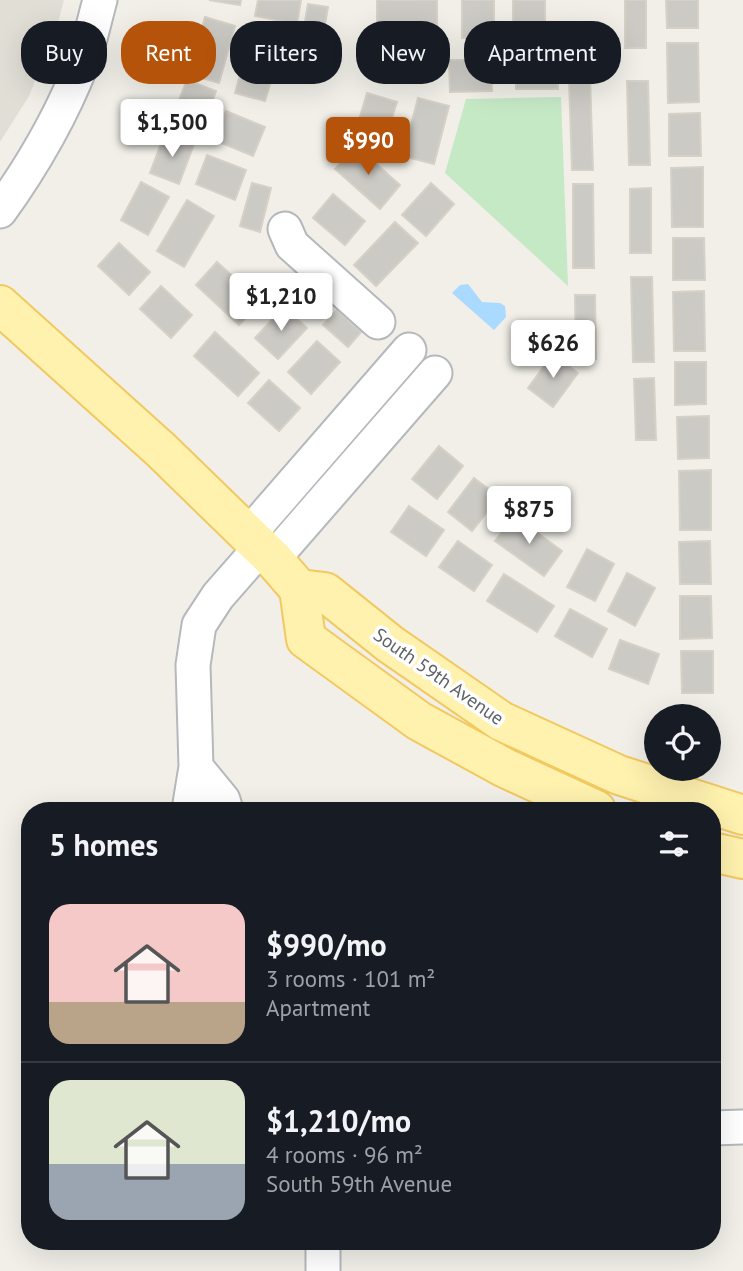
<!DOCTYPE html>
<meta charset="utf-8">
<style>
:root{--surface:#171b24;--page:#20242c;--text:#f1f3f6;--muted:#9ea1a6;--line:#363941;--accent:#b45309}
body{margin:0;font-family:"PT Sans",sans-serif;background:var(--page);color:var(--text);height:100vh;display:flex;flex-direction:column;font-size:26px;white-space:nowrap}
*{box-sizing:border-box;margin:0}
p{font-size:23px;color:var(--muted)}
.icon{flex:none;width:38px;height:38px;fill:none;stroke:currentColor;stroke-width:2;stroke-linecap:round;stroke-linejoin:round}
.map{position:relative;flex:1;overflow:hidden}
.panel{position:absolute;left:21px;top:802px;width:700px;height:448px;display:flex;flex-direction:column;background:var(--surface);border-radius:28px;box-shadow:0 7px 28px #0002}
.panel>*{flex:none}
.top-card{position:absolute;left:21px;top:21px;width:702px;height:63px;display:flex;gap:14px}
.controls{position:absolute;left:644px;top:704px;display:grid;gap:14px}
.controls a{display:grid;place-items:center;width:77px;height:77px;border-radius:50%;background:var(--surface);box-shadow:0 7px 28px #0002;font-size:35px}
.price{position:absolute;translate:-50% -60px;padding:0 16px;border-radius:7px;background:#fff;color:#222;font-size:23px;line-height:46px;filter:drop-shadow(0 2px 4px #0008)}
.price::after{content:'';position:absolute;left:50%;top:42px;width:21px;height:16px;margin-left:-10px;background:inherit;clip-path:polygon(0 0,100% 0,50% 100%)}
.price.on{background:var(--accent);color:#fff}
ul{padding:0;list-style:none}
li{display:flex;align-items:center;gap:21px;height:175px;padding:0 28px}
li+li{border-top:2px solid var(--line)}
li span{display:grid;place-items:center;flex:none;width:196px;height:140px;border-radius:21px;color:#555}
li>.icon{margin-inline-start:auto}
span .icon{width:84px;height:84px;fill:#fffc;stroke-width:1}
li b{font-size:30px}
h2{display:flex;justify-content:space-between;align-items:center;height:84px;padding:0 28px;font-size:30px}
.pill{padding:0 24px;border-radius:28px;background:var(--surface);box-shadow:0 7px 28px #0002;font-size:24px;line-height:63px}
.pill.on{background:var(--accent);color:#fff}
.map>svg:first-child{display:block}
.education{fill:#e1ded6}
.green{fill:#c5e8c5}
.water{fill:#aadaff}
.building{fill:#cccac5;stroke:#d6d1c6;stroke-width:2}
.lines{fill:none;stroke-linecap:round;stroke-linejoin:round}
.minor-casing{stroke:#b5b8bc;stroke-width:37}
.major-casing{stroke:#f2c960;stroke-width:42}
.minor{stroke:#fff;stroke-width:33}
.major{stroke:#fff2af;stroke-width:38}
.labels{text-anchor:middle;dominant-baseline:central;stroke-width:7;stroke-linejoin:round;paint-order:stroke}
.street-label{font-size:19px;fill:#5f6368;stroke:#fff}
</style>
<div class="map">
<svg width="743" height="1271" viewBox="0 0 743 1271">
<rect width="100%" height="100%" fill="#f1efe8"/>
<path class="education" d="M0,0H64L56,30L29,96L0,142Z"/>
<path class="green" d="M561,97L568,286L445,173L466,99Z"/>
<path class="water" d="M468,284L482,302L500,303L505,306L506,317L494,330L452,293L460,285Z"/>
<path class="building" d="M209,0H241L240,5Z
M258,0H301L297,24L255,16Z
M377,0H437V28L377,29Z
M462,0H494V37L462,38Z
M513,0H545V37L513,38Z
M625,0H646V48H625Z
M666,0H698V28H667Z
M308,4L328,7L321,48L301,45Z
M205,17L235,26L219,83L189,74Z
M251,35L282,44L265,101L235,93Z
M667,43H698L699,102L668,103Z
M437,44V76L377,77L378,45Z
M558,57V89H516V58Z
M449,60H491L492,91L450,92Z
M590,77L593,170H572L569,78Z
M187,80L216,91L201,131L171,120Z
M627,81H648L650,165H629Z
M367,93L397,102L384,143L355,133Z
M418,98L449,106L434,164L403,156Z
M226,111L265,127L253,156L214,140Z
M700,113L701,156H669V114Z
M165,133L194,144L179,184L150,173Z
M356,146L400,185L380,209L335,169Z
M207,155L246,170L235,200L196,184Z
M703,167V227H672L671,168Z
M141,182L169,197L148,235L121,220Z
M252,183L271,188L260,232L240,226Z
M431,183L454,204L426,236L402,215Z
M573,184H593L594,268H573Z
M651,188V253H630V189Z
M333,194L365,221L345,245L313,218Z
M187,200L214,216L184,267L157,251Z
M395,222L418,243L376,286L354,265Z
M673,238H704L705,280H673Z
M119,243L150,272L129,295L98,266Z
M217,262L261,302L239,325L196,285Z
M631,277H652L654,362H633Z
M161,286L192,315L171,338L140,309Z
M704,291L705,351H674L673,292Z
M575,295H595L596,359H576Z
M284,307L307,328L278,359L255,338Z
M337,310L361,332L348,347L323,325Z
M215,332L259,373L238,396L194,356Z
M317,341L340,362L311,394L288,372Z
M553,354L578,373L553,407L528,388Z
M675,362H706V404L675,405Z
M654,378L656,440H636L634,379Z
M269,380L300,408L279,431L248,403Z
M709,416V458L678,459L677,417Z
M439,446L463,466L437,499L412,479Z
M711,470V530H680L679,471Z
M474,478L499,497L472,531L448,512Z
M409,506L444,530L426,556L391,532Z
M514,516L562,551L544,576L495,541Z
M458,541L492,565L474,591L439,567Z
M710,541L711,584H680L679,542Z
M587,549L614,564L595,601L567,587Z
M627,573L655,588L635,626L608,611Z
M504,574L554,606L537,632L487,601Z
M680,596H711L712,638L680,639Z
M570,609L607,629L592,657L555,636Z
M620,640L659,654L648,684L609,669Z
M681,651H713V693H682Z"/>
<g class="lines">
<defs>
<path id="minor" d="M0,211C33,165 61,117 82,63C90,43 94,21 100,0
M285,229L292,245L378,322
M249,534L409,350
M273,559L435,373
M196,767L223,800L226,810
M189,810L196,767L193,665L199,625L218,596L261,547
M712,1128L743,1127
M323,1241V1271"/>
<path id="major" d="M0,305L161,450L273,559L299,589L306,639L419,721L505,768L596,810
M299,589L325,592L390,644L501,721L619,775L743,815
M712,852L743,859"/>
</defs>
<use href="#minor" class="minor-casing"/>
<use href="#major" class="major-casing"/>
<use href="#minor" class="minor"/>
<use href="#major" class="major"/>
</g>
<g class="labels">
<g class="street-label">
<text transform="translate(439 676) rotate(35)">South 59th Avenue</text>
</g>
</g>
</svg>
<div class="controls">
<a><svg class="icon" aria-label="locate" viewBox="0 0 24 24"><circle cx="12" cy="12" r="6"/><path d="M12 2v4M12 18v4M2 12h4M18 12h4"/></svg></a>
</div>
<b class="price" style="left:172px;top:159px">$1,500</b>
<b class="price on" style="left:368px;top:177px">$990</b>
<b class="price" style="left:281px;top:333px">$1,210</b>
<b class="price" style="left:553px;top:380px">$626</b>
<b class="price" style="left:529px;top:546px">$875</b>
<div class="top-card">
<a class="pill">Buy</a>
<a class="pill on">Rent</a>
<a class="pill">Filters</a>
<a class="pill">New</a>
<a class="pill">Apartment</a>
</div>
<section class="panel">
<h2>5 homes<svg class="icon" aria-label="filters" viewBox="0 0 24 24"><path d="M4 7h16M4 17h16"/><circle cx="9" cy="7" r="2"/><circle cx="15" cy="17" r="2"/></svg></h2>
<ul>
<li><span style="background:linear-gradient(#f6c9c9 70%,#b9a48a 0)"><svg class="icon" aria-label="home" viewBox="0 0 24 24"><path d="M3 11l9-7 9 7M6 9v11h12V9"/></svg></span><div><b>$990/mo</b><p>3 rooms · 101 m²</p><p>Apartment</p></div></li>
<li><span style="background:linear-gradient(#dfe7d0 60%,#9aa5b1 0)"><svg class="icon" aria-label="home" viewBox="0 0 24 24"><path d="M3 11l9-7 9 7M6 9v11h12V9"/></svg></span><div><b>$1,210/mo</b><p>4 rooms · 96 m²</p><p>South 59th Avenue</p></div></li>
</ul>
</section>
</div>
